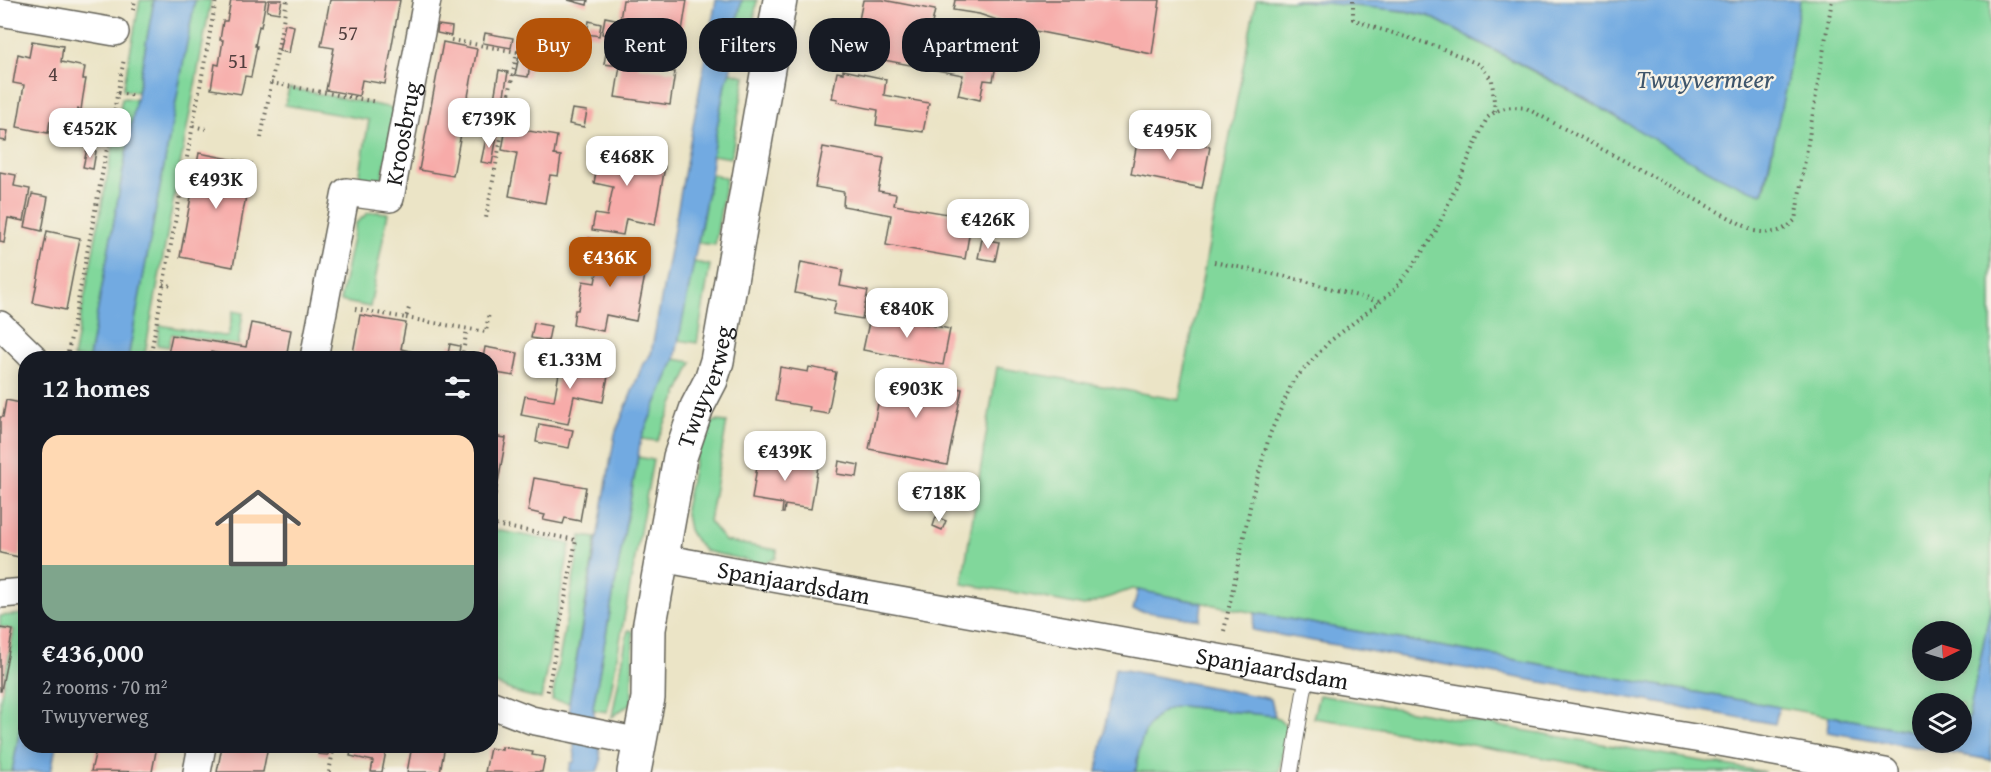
<!DOCTYPE html>
<meta charset="utf-8">
<style>
:root{--surface:#171b24;--page:#242831;--text:#f1f3f6;--muted:#9ea1a6;--line:#363941;--accent:#b45309}
body{margin:0;font-family:"Gentium Book Plus",serif;background:var(--page);color:var(--text);height:100vh;display:flex;flex-direction:column;font-size:22px;white-space:nowrap}
*{box-sizing:border-box;margin:0}
p{font-size:20px;color:var(--muted)}
.icon{flex:none;width:33px;height:33px;fill:none;stroke:currentColor;stroke-width:2;stroke-linecap:round;stroke-linejoin:round}
.map{position:relative;flex:1;overflow:hidden}
.sheet{position:absolute;left:18px;top:351px;width:480px;height:402px;display:flex;flex-direction:column;background:var(--surface);border-radius:24px;box-shadow:0 3px 15px #0003}
.sheet>*{flex:none}
.guide{position:absolute;left:516px;top:18px;width:570px;height:54px;display:flex;gap:12px}
.needle{width:39px;rotate:85deg}
.tools{position:absolute;left:1912px;top:621px;display:grid;gap:12px}
.tools a{display:grid;place-items:center;width:60px;height:60px;border-radius:50%;background:var(--surface);box-shadow:0 3px 15px #0003;font-size:30px}
.price{position:absolute;translate:-50% -51px;padding:0 14px;border-radius:12px;background:#fff;color:#222;font-size:20px;line-height:39px;filter:drop-shadow(0 2px 3px #0008)}
.price::after{content:'';position:absolute;left:50%;top:36px;width:18px;height:14px;margin-left:-9px;background:inherit;clip-path:polygon(0 0,100% 0,50% 100%)}
.price.active{background:var(--accent);color:#fff}
ul{padding:0;list-style:none}
li{display:grid;align-content:center;gap:12px;height:318px;padding:0 24px}
li+li{border-top:2px solid var(--line)}
li span{display:grid;place-items:center;height:186px;border-radius:18px;color:#555}
li>.icon{margin-inline-start:auto}
span .icon{width:108px;height:108px;fill:#fffc;stroke-width:1}
li b{font-size:26px}
h2{display:flex;justify-content:space-between;align-items:center;height:72px;padding:0 24px;font-size:26px}
.pill{padding:0 21px;border-radius:24px;background:var(--surface);box-shadow:0 3px 15px #0003;font-size:21px;line-height:54px}
.pill.active{background:var(--accent);color:#fff}
.map>svg:first-child{display:block}
.green{fill:#81d79b;stroke:#4e7a5c;stroke-width:1.5;fill-rule:evenodd}
.water{fill:#72aae1;stroke:#47637e;stroke-width:1.5}
.building{fill:#f7aba9}
.lines{fill:none;stroke-linecap:round;stroke-linejoin:round}
.service-casing{stroke:#646258;stroke-width:16}
.minor-casing{stroke:#646258;stroke-width:30}
.tertiary-casing{stroke:#646258;stroke-width:36}
.path{stroke:#646258;stroke-width:4;stroke-dasharray:1.5 4.5;stroke-linecap:butt}
.service{stroke:#fff;stroke-width:14}
.minor{stroke:#fff;stroke-width:27}
.tertiary{stroke:#fff;stroke-width:33}
.labels{text-anchor:middle;dominant-baseline:central;stroke-width:4.5;stroke-linejoin:round;paint-order:stroke}
.number-label{font-size:21px;fill:#53403f}
.street-label{font-size:24px;fill:#1c1c1c;stroke:#f7f3e8}
.water-label{font-size:26px;font-style:italic;fill:#3e556b;stroke:#f7f3e8}
</style>
<div class="map">
<svg width="1991" height="772" viewBox="0 0 1991 772">
<rect width="100%" height="100%" fill="#f7f3e8"/>
<filter id="ink" filterUnits="userSpaceOnUse"><feTurbulence type="fractalNoise" baseFrequency=".0167" numOctaves="2"/><feDisplacementMap in="SourceGraphic" scale="12" xChannelSelector="R" yChannelSelector="G"/><feConvolveMatrix kernelMatrix="1 2 1 2 8 2 1 2 1" color-interpolation-filters="sRGB"/></filter>
<filter id="wash" filterUnits="userSpaceOnUse"><feTurbulence type="fractalNoise" baseFrequency=".008" numOctaves="4" result="noise"/><feDisplacementMap in="SourceGraphic" scale="24" xChannelSelector="R" yChannelSelector="G"/><feGaussianBlur stdDeviation="1.35" result="paint"/><feColorMatrix in="noise" values="0 0 0 0 0 0 0 0 0 0 0 0 0 0 0 0 0 1.4 0 .05"/><feComposite in="paint" operator="in"/></filter>
<g filter="url(#wash)">
<rect width="100%" height="100%" fill="#ebe4c6"/>
<path class="green" d="M140,0H154L137,92L123,90Z
M195,0H211L144,358H128Z
M742,0H757L748,56L733,54L732,41Z
M1256,0C1313,0 1372,5 1429,16L1583,98L1716,174L1761,194L1763,193L1766,184L1782,99L1786,85L1800,0H1991V605L1966,730L1962,732V704H1923V733L1255,613L1132,589L1084,606L1019,593L962,584L997,367L1179,400ZM1923,632H1962V670H1923Z
M730,72L745,76L731,158L712,155L725,84Z
M289,88L398,109L382,178L369,184L360,182L359,179L369,120L285,105Z
M122,98L136,99L89,358H73Z
M711,174L726,178L715,245L698,243Z
M376,212L388,213L370,307L340,301L356,223L368,213Z
M694,262L710,265L697,343L678,340Z
M233,311L243,313L238,346L172,334L169,347L157,345L160,325L228,337Z
M675,359L692,362L657,441L641,439Z
M716,421L727,422L709,521L725,541L777,550L776,558L763,564L705,551L695,540L689,530L685,509L696,454L707,425Z
M638,457L653,460L607,712L594,710L593,707Z
M491,529L570,544L541,699L517,693L491,682Z
M581,536L596,538L569,703L552,700Z
M25,614V701L12,772H0V700L14,630L0,627V616Z
M628,630L633,631L632,702L612,717Z
M1319,695L1765,772H1623L1348,723L1313,718Z
M1181,706L1275,716L1287,727L1279,772H1136C1138,742 1147,710 1181,706Z"/>
<path class="water" d="M154,0H195L128,358H89Z
M716,0H742L732,41L734,52L730,72L725,84L712,155L711,174L675,359L641,439L593,707L601,761L597,772H569L571,763L574,762L575,756L569,703L615,434L643,364L651,354Z
M1292,0H1800L1786,85L1763,193C1741,195 1611,113 1582,97C1531,69 1480,43 1429,16L1406,11Z
M1138,590L1202,603L1200,620L1133,610Z
M1991,605V760L1827,732L1829,716L1923,733V742H1962V732L1966,730Z
M1255,613L1779,707L1775,724L1252,630Z
M1115,668L1271,699L1275,716L1181,706C1147,710 1138,742 1136,772H1097Z
M25,701L26,746H56L51,772H12Z"/>
<g id="blocks">
<path class="building" d="M231,0H266L261,27L259,26L255,46H257L251,77L245,76L241,94L211,89L215,64L219,65L223,40H220L223,21H227Z
M269,0H282L279,13L267,11Z
M330,0H400L385,84L362,80L359,96L326,90L334,48L321,46Z
M568,0H588L587,5Z
M623,0H687L682,31L645,26L643,41L602,34L605,17L620,20Z
M863,0H883L935,10L929,37L999,50L993,81L984,80L980,100L958,95L963,75L852,54Z
M955,0H1160L1152,54L1025,29L979,14L953,10Z
M589,21L601,24L599,36L587,34Z
M285,24L294,26L289,53L279,51Z
M438,25L452,27L451,36L437,33Z
M485,33L513,38L511,48L483,43Z
M32,41L63,46L61,62L85,67L83,79H86L83,96L81,110L78,109L75,126L50,121L48,133L17,127L24,85L13,83L18,54L29,57Z
M443,42L477,49L453,176L419,170Z
M537,43L565,48L564,58L536,53Z
M607,47L640,52L638,67L675,72L670,105L615,97L620,66L604,64Z
M519,56L531,58L528,77L515,75Z
M499,70L508,72L503,101L494,99Z
M843,70L886,79L884,95L929,103L923,132L876,125L878,110L837,102L838,99L832,98L837,72L843,73Z
M572,109L587,111L584,127L569,124Z
M508,117L525,120L523,130L557,136L554,155L561,156L558,176L550,175L545,203L509,196L517,153L502,150Z
M0,130L8,131L6,141L0,140Z
M1139,133L1210,147L1202,188L1131,174Z
M487,134L497,136L492,164L481,162Z
M602,139L639,145L637,160L665,166L655,225L626,219L623,235L592,230L595,214L607,216L613,187L594,183Z
M823,147L884,158L878,191L896,194L894,205L972,218L965,259L886,245L891,215L843,206L844,192L815,187Z
M87,149L96,151L93,169L83,167Z
M199,153L252,163L233,267L180,257Z
M0,172L16,175L14,186L30,189L24,221L8,218L4,243L0,242Z
M32,194L48,197L42,231L25,227Z
M47,231L80,238L66,310L33,303Z
M589,238L619,244L616,259L647,265L636,321L606,315L603,331L573,325L575,310H578L583,281L595,283L600,256L586,253Z
M982,239L999,242L995,261L978,258Z
M801,262L843,270L840,286L868,291L862,319L833,314L836,301L795,293Z
M871,313L950,329L943,365L863,350Z
M360,315L406,323L401,349L414,352L412,358H352Z
M251,323L291,330L286,358H244L211,352L210,358H167L172,335L246,347Z
M534,323L551,326L548,341L531,338Z
M450,344L460,346L458,358H447Z
M485,347L518,353L514,376L490,372V358H483Z
M562,357L610,366L603,402L574,396L568,424L521,415L525,396L554,401Z
M780,367L808,372L809,367L836,372L828,414L809,411L810,407L775,401Z
M884,374L962,389L947,465L869,449Z
M6,400L26,404V521L19,557L0,553V417H3Z
M539,424L573,430L569,448L536,442Z
M490,436L506,438L494,505L490,504Z
M759,454L818,466L811,509L785,505L784,513H782L783,504L752,499Z
M839,461L859,465L857,477L837,474Z
M534,478L586,487L580,521L565,518L563,524L543,520L545,515L528,511Z
M936,517L946,521L942,530L933,526Z
M0,628L13,630L1,691H0Z
M97,746H157L152,772L91,771Z
M222,746H268L263,772H217Z
M320,746H330L328,755L318,754Z
M352,746H387L382,772H371L373,761L350,756Z
M412,746H445L440,772H407Z
M502,747L533,752L532,755L545,757L542,772H485L490,748L502,750Z"/>
</g>
</g>
<g filter="url(#ink)">
<use href="#blocks" fill-opacity="0" stroke="#646258" stroke-width="1.5"/>
<g class="lines">
<defs>
<path id="service" d="M1291,772L1307,674"/>
<g id="minor">
<path d="M0,12L115,32"/>
<path d="M0,325L34,358"/>
<path id="s1" d="M314,358L346,192L390,198L427,0"/>
<path id="s2" d="M661,558L1307,674L1725,743L1885,772"/>
<path d="M0,594L26,592"/>
<path d="M490,704L531,720L640,742"/>
<path d="M197,772L202,746"/>
</g>
<g id="tertiary">
<path id="s3" d="M634,772L648,698L649,629L680,457L697,407L711,380L717,361L780,0"/>
</g>
</defs>
<use href="#service" class="service-casing"/>
<use href="#minor" class="minor-casing"/>
<use href="#tertiary" class="tertiary-casing"/>
<path class="path" d="M1353,0V19L1373,27L1439,47L1480,65L1492,80L1495,112
M133,10L135,0
M451,40L517,52L486,218
M271,83L377,102
M118,93L135,96
M193,126L206,129
M95,135L109,138
M261,138L287,0
M1214,262L1301,280L1379,302
M163,284L172,286
M355,309L406,318L409,308
M406,318L486,332L489,312
M67,358L124,59
M150,358L216,0
M462,358L467,329
M490,524L576,540L547,695
M1224,631L1253,493L1270,434L1293,381L1329,342L1380,302L1394,290L1410,270L1435,233L1487,118C1500,107 1509,106 1526,108L1754,231C1772,234 1782,233 1795,220L1832,0
M329,772L334,746"/>
<use href="#service" class="service"/>
<use href="#minor" class="minor"/>
<use href="#tertiary" class="tertiary"/>
</g>
</g>
<g class="labels">
<g class="number-label">
<text x="348" y="32">57</text>
<text x="238" y="60">51</text>
<text x="53" y="73">4</text>
</g>
<g class="street-label">
<text stroke="none"><textPath href="#s1" startOffset="279">Kroosbrug</textPath></text>
<text stroke="none"><textPath href="#s3" startOffset="394">Twuyverweg</textPath></text>
<text stroke="none"><textPath href="#s2" startOffset="135">Spanjaardsdam</textPath></text>
<text stroke="none"><textPath href="#s2" startOffset="621">Spanjaardsdam</textPath></text>
</g>
<g class="water-label">
<text x="1705" y="78">Twuyvermeer</text>
</g>
</g>
</svg>
<div class="tools">
<a><svg class="needle" viewBox="-14 -14 28 28"><path d="M0-13l5 13h-10z" fill="#e53935"/><path d="M0 13l5-13h-10z" fill="#9ea1a6"/></svg></a>
<a><svg class="icon" aria-label="layers" viewBox="0 0 24 24"><path d="M12 4l9 5-9 5-9-5zM3 14l9 5 9-5"/></svg></a>
</div>
<b class="price" style="left:489px;top:149px">€739K</b>
<b class="price" style="left:90px;top:159px">€452K</b>
<b class="price" style="left:1170px;top:161px">€495K</b>
<b class="price" style="left:627px;top:187px">€468K</b>
<b class="price" style="left:216px;top:210px">€493K</b>
<b class="price" style="left:988px;top:250px">€426K</b>
<b class="price active" style="left:610px;top:288px">€436K</b>
<b class="price" style="left:907px;top:339px">€840K</b>
<b class="price" style="left:570px;top:390px">€1.33M</b>
<b class="price" style="left:916px;top:419px">€903K</b>
<b class="price" style="left:785px;top:482px">€439K</b>
<b class="price" style="left:939px;top:523px">€718K</b>
<div class="guide">
<a class="pill active">Buy</a>
<a class="pill">Rent</a>
<a class="pill">Filters</a>
<a class="pill">New</a>
<a class="pill">Apartment</a>
</div>
<section class="sheet">
<h2>12 homes<svg class="icon" aria-label="filters" viewBox="0 0 24 24"><path d="M4 7h16M4 17h16"/><circle cx="9" cy="7" r="2"/><circle cx="15" cy="17" r="2"/></svg></h2>
<ul>
<li><span style="background:linear-gradient(#ffd9b3 70%,#7fa58c 0)"><svg class="icon" aria-label="home" viewBox="0 0 24 24"><path d="M3 11l9-7 9 7M6 9v11h12V9"/></svg></span><div><b>€436,000</b><p>2 rooms · 70 m²</p><p>Twuyverweg</p></div></li>
</ul>
</section>
</div>
